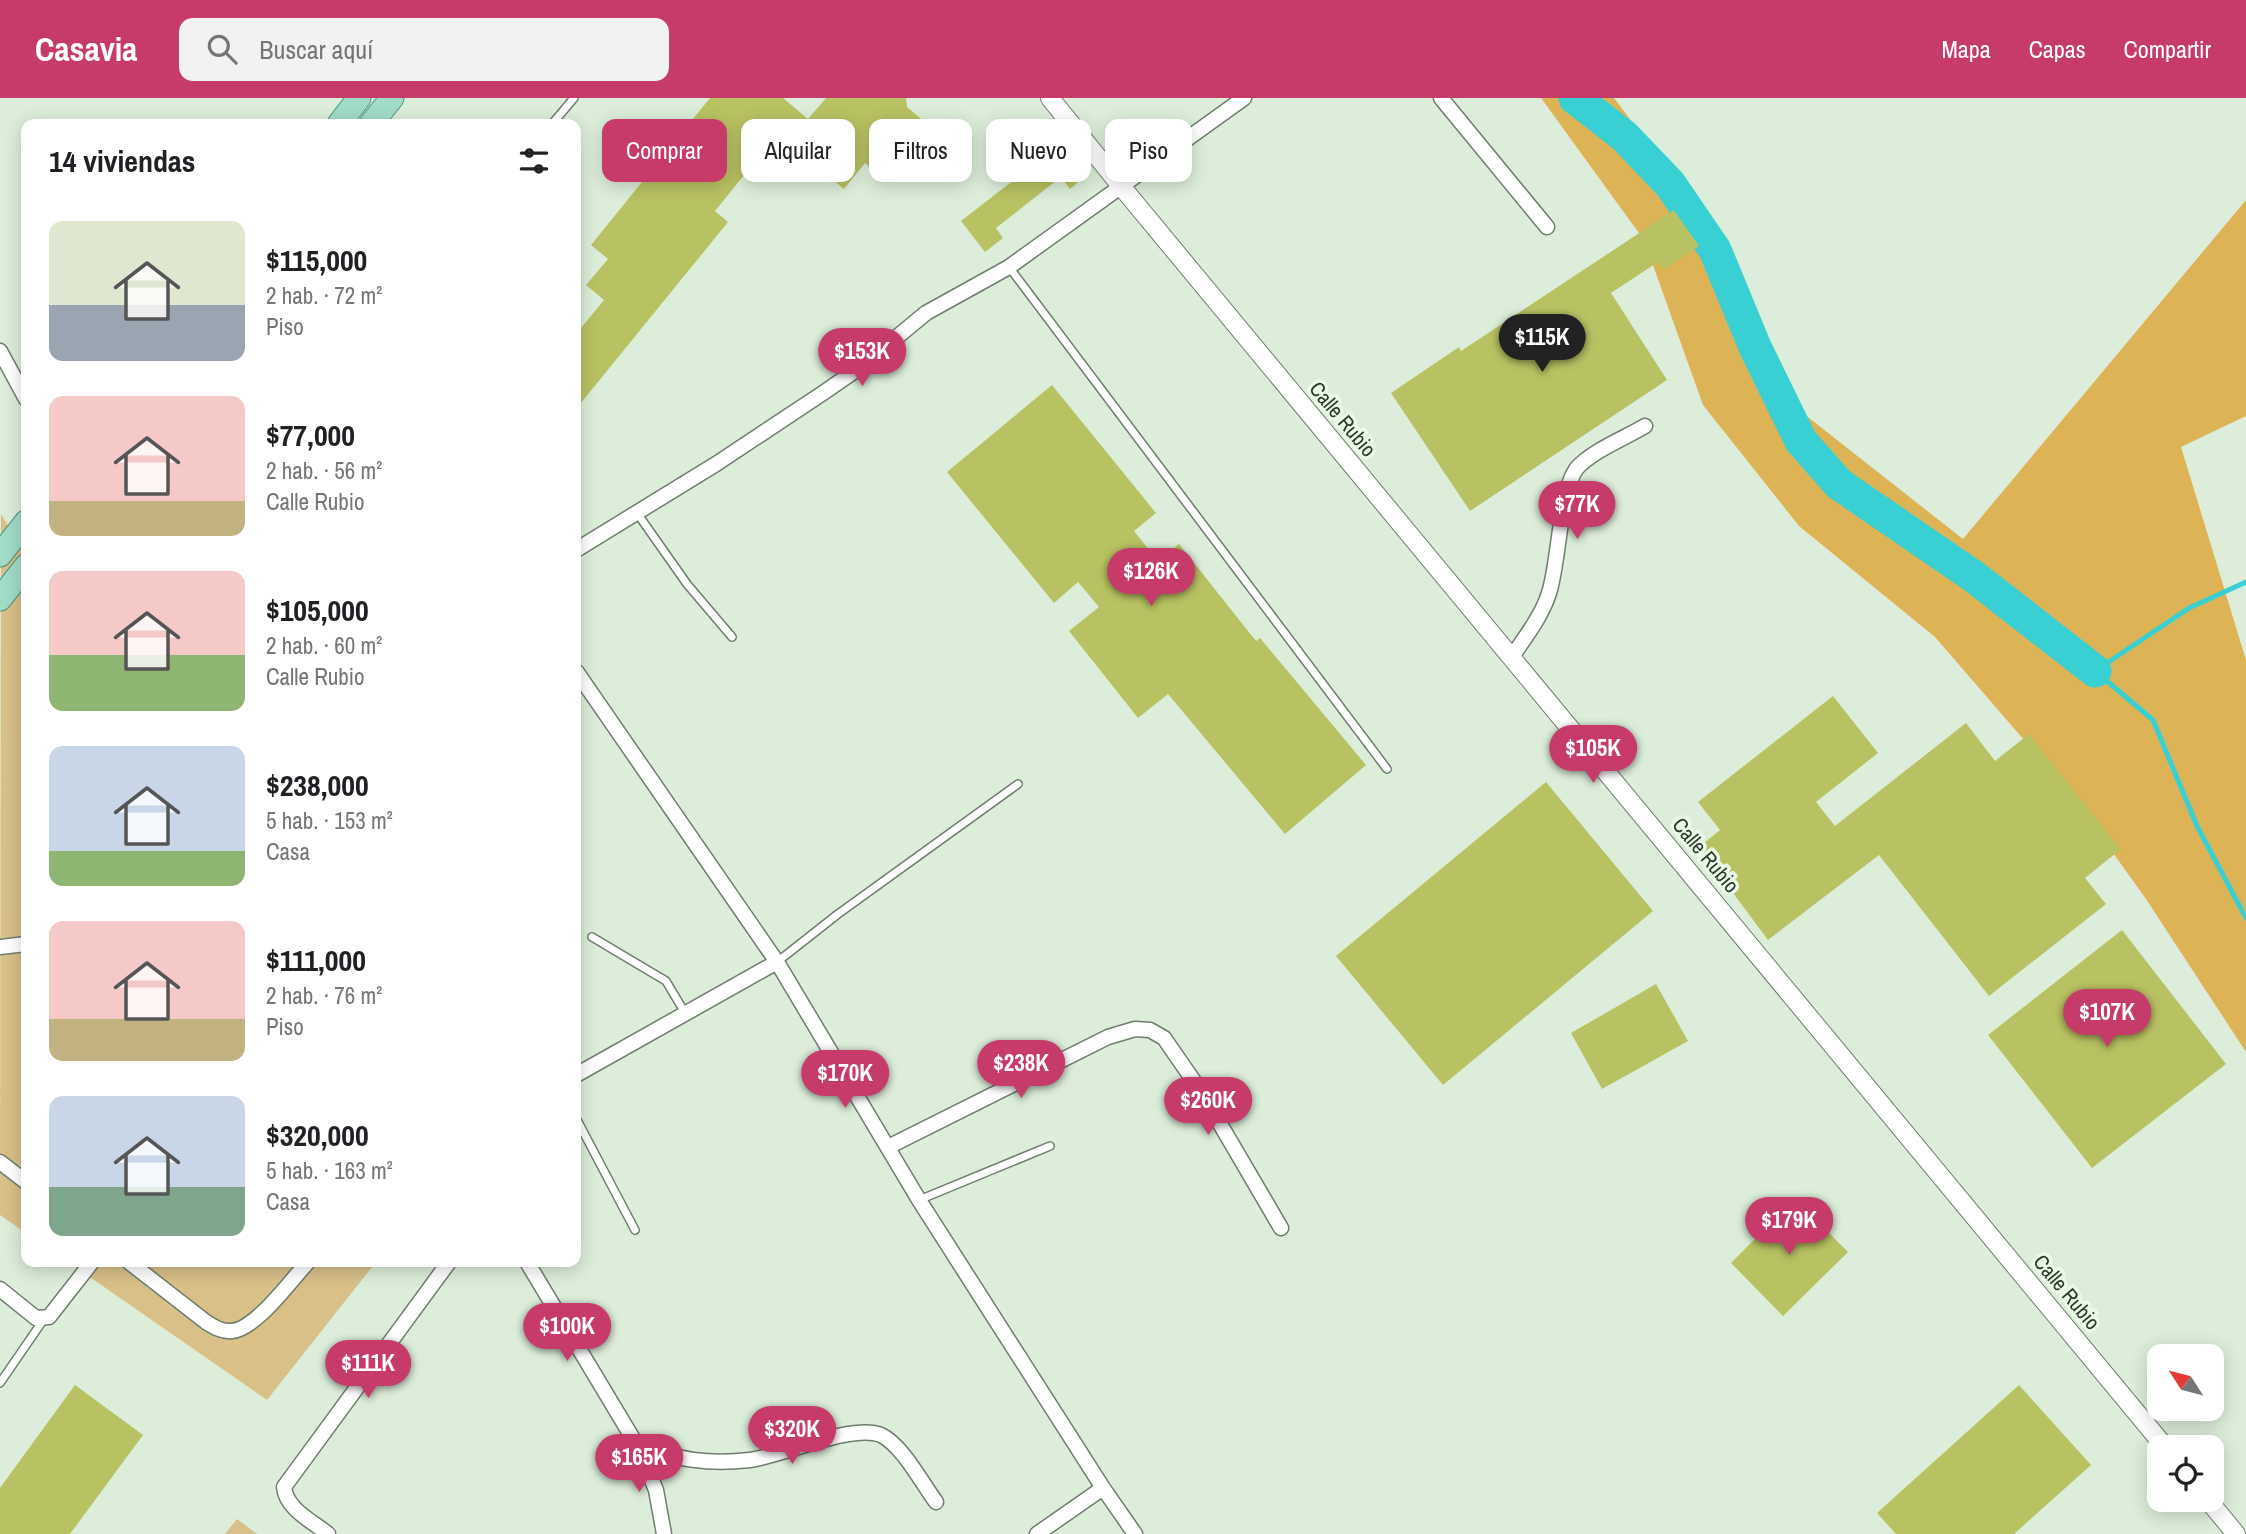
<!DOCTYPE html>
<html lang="es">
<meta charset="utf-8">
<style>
:root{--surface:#fff;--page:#f2f2f2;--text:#202124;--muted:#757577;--accent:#c73b6b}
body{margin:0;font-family:"Archivo Narrow",sans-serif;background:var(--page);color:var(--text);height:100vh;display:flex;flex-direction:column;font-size:26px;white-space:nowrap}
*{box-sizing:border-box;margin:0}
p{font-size:23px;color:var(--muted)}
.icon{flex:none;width:38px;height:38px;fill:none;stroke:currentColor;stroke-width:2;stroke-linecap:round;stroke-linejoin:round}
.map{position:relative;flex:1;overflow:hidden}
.side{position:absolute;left:21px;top:21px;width:560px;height:1148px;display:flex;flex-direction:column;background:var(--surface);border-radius:14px;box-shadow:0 4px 18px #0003}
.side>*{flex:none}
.guide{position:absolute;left:602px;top:21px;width:665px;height:63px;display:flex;gap:14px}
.needle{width:46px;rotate:306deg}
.buttons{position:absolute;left:2147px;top:1246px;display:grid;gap:14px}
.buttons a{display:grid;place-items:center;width:77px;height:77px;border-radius:14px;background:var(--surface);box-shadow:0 4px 18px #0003;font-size:35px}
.price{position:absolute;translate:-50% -60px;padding:0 16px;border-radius:24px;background:var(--accent);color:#fff;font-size:23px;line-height:46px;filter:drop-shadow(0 2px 4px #0008)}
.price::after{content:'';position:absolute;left:50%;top:42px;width:21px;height:16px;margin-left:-10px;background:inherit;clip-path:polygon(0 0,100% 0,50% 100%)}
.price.on{background:#222;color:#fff}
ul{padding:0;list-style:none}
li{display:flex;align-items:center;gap:21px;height:175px;padding:0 28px}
li span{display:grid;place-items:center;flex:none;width:196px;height:140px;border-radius:14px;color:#555}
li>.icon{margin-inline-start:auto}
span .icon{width:84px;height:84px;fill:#fffc;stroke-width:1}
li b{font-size:30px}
h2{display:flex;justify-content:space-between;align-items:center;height:84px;padding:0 28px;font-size:30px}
.pill{padding:0 24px;border-radius:14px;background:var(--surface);box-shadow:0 4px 18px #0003;font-size:24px;line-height:63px}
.pill.on{background:var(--accent);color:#fff}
header{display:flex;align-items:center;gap:42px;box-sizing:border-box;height:98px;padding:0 35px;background:var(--accent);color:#fff}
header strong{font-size:33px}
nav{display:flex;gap:38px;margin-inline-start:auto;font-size:24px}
.search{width:490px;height:63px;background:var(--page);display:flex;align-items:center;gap:18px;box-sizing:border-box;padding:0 24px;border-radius:14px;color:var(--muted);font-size:26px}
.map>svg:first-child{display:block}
.green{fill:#d9c089}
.forest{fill:#dcb456}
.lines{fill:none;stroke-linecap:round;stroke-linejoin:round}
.stream{stroke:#38d0d2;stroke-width:5}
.river{stroke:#38d0d2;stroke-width:33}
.building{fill:#b9c262}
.service-casing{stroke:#6e7e6c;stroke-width:10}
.minor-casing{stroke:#6e7e6c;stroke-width:17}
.tertiary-casing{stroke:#6e7e6c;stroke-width:20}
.primary-casing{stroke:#50937a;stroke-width:25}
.service{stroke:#fff;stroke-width:7}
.minor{stroke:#fff;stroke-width:14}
.tertiary{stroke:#fff;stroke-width:18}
.primary{stroke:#a1dcc8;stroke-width:23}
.labels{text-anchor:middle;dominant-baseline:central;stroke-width:7;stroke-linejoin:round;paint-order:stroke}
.street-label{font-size:21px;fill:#30372f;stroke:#e9fbe6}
</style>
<header>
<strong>Casavia</strong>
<div class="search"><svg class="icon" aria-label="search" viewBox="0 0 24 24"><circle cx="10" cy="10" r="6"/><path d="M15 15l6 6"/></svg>Buscar aquí</div>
<nav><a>Mapa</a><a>Capas</a><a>Compartir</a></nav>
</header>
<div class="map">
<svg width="2246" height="1436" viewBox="0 0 2246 1436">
<rect width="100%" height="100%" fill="#dceed9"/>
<path class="green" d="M1,416L26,458V1135L0,1117Z
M68,1164H376L267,1302Z
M237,1421L257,1436H225Z"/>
<path class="forest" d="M1541,0H1614L1708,124L1804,316L1963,441L2246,102V318L2181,349L2246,562V954L2146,801L2070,695L1935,539L1799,428L1703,307L1644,142Z"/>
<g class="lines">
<path class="stream" d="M2246,484L2189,510L2095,573L2153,622L2197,728L2246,820"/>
<path class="river" d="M1575,0L1624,38L1670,86L1715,152L1755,249L1801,343L1839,386L1973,478L2095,573"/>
</g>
<path class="building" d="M710,0H783L808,21L826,0H906L907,9L933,31L888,85L865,65L844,91L816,68L827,55L788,23L715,113L728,124L576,311V236L604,202L586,187L608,161L591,147Z
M1063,44L1088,76L1070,91L1061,79L996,130L1003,140L985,154L961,123Z
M1674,112L1699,148L1664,172L1658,164L1611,195L1667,282L1470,413L1391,295L1459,249L1461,253Z
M1052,287L1156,415L1134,433L1158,463L1179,446L1256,543L1260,540L1366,667L1285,736L1168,596L1138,620L1069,533L1099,509L1078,484L1054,505L947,374Z
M1833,598L1878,655L1816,704L1835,728L1966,625L1995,663L2029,636L2121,751L2085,780L2106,806L1989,898L1879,757L1768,842L1699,749L1720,732L1698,704Z
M1546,684L1653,813L1443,987L1336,858Z
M2122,832L2226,966L2092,1070L1988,937Z
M1656,886L1688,943L1602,991L1571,935Z
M1795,1101L1848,1154L1783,1218L1731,1165Z
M75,1287L143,1337L70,1436H0V1390Z
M2019,1287L2091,1367L2014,1436H1896L1877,1415Z"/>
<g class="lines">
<defs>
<path id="service" d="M552,26L574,0
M1009,169L1387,671
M637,415L687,486L732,539
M592,839L666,883L685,915
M777,864L838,816L1018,686
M576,1020L635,1132
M919,1102L1050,1048
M0,1285L44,1221"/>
<path id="minor" d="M1441,0L1547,129
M0,253L26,301
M576,452L716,366L823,295L862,268L926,215L1009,169L1244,0
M1512,559C1525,539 1542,518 1549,495C1559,465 1560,391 1577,370C1592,353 1625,340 1645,328
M576,573L777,864L919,1102L1103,1390L1135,1436
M0,849L26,846
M576,977L777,864
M888,1049L1108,939L1135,931L1150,932L1164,940L1202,995L1281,1130
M0,1064L26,1084
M129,1164L206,1224C214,1229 222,1234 232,1233C256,1231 291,1182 308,1164
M527,1164L638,1349L656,1392L664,1436
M0,1191L36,1220L49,1219L92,1164
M638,1349C680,1361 706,1367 750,1362C782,1358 852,1325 881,1337C902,1347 922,1385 936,1404
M328,1436C312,1423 286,1411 284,1389L449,1164
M1037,1436L1103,1390"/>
<path id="tertiary" d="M1050,0L1121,88L2165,1349
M2208,1402L2236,1436"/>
<path id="primary" d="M339,26L359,0
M371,26L392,0
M0,457L26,424
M0,501L26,468"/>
</defs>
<use href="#service" class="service-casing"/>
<use href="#minor" class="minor-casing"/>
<use href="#tertiary" class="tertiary-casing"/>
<use href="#primary" class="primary-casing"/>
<use href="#service" class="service"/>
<use href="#minor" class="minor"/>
<use href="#tertiary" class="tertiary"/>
<use href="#primary" class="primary"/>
</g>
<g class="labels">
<g class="street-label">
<text transform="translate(1343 321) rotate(50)">Calle Rubio</text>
<text transform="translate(1706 757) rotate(50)">Calle Rubio</text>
<text transform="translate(2067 1194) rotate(50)">Calle Rubio</text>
</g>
</g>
</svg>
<div class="buttons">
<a><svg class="needle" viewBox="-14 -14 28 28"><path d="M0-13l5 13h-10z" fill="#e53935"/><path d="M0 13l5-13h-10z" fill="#757577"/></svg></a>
<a><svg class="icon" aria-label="locate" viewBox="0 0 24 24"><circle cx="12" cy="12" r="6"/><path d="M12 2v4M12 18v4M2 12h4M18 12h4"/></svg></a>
</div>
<b class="price on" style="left:1542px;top:276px">$115K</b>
<b class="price" style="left:862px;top:290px">$153K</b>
<b class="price" style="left:1577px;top:443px">$77K</b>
<b class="price" style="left:1151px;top:510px">$126K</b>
<b class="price" style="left:1593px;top:687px">$105K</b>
<b class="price" style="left:2107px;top:951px">$107K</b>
<b class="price" style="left:1021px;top:1002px">$238K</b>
<b class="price" style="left:845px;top:1012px">$170K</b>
<b class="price" style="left:1208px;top:1039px">$260K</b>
<b class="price" style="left:1789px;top:1159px">$179K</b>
<b class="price" style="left:567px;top:1265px">$100K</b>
<b class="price" style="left:368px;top:1302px">$111K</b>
<b class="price" style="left:792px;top:1368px">$320K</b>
<b class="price" style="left:639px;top:1396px">$165K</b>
<div class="guide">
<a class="pill on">Comprar</a>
<a class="pill">Alquilar</a>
<a class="pill">Filtros</a>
<a class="pill">Nuevo</a>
<a class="pill">Piso</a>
</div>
<section class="side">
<h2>14 viviendas<svg class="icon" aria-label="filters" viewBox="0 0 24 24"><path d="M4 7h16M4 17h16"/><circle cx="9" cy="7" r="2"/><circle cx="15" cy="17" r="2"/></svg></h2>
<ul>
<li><span style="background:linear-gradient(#dfe7d0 60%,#9aa5b1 0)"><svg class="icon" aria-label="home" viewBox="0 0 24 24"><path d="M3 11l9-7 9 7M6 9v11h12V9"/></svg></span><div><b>$115,000</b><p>2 hab. · 72 m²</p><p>Piso</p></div></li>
<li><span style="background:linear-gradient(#f6c9c9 75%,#c2b280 0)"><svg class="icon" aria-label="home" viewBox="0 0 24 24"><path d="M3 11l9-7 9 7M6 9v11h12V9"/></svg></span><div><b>$77,000</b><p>2 hab. · 56 m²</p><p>Calle Rubio</p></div></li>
<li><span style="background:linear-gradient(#f6c9c9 60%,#8fb573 0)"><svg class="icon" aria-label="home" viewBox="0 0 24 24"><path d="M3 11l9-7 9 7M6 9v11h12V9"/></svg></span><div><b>$105,000</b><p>2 hab. · 60 m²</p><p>Calle Rubio</p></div></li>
<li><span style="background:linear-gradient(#c9d6e8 75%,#8fb573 0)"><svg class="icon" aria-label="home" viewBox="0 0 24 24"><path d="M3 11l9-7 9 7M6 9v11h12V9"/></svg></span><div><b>$238,000</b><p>5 hab. · 153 m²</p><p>Casa</p></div></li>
<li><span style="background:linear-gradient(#f6c9c9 70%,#c2b280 0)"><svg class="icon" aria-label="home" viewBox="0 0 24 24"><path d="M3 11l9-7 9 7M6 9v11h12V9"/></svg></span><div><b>$111,000</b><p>2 hab. · 76 m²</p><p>Piso</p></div></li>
<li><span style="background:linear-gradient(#c9d6e8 65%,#7fa58c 0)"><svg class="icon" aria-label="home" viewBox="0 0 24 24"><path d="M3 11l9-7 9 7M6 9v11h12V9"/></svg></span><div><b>$320,000</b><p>5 hab. · 163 m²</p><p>Casa</p></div></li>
</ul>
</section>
</div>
